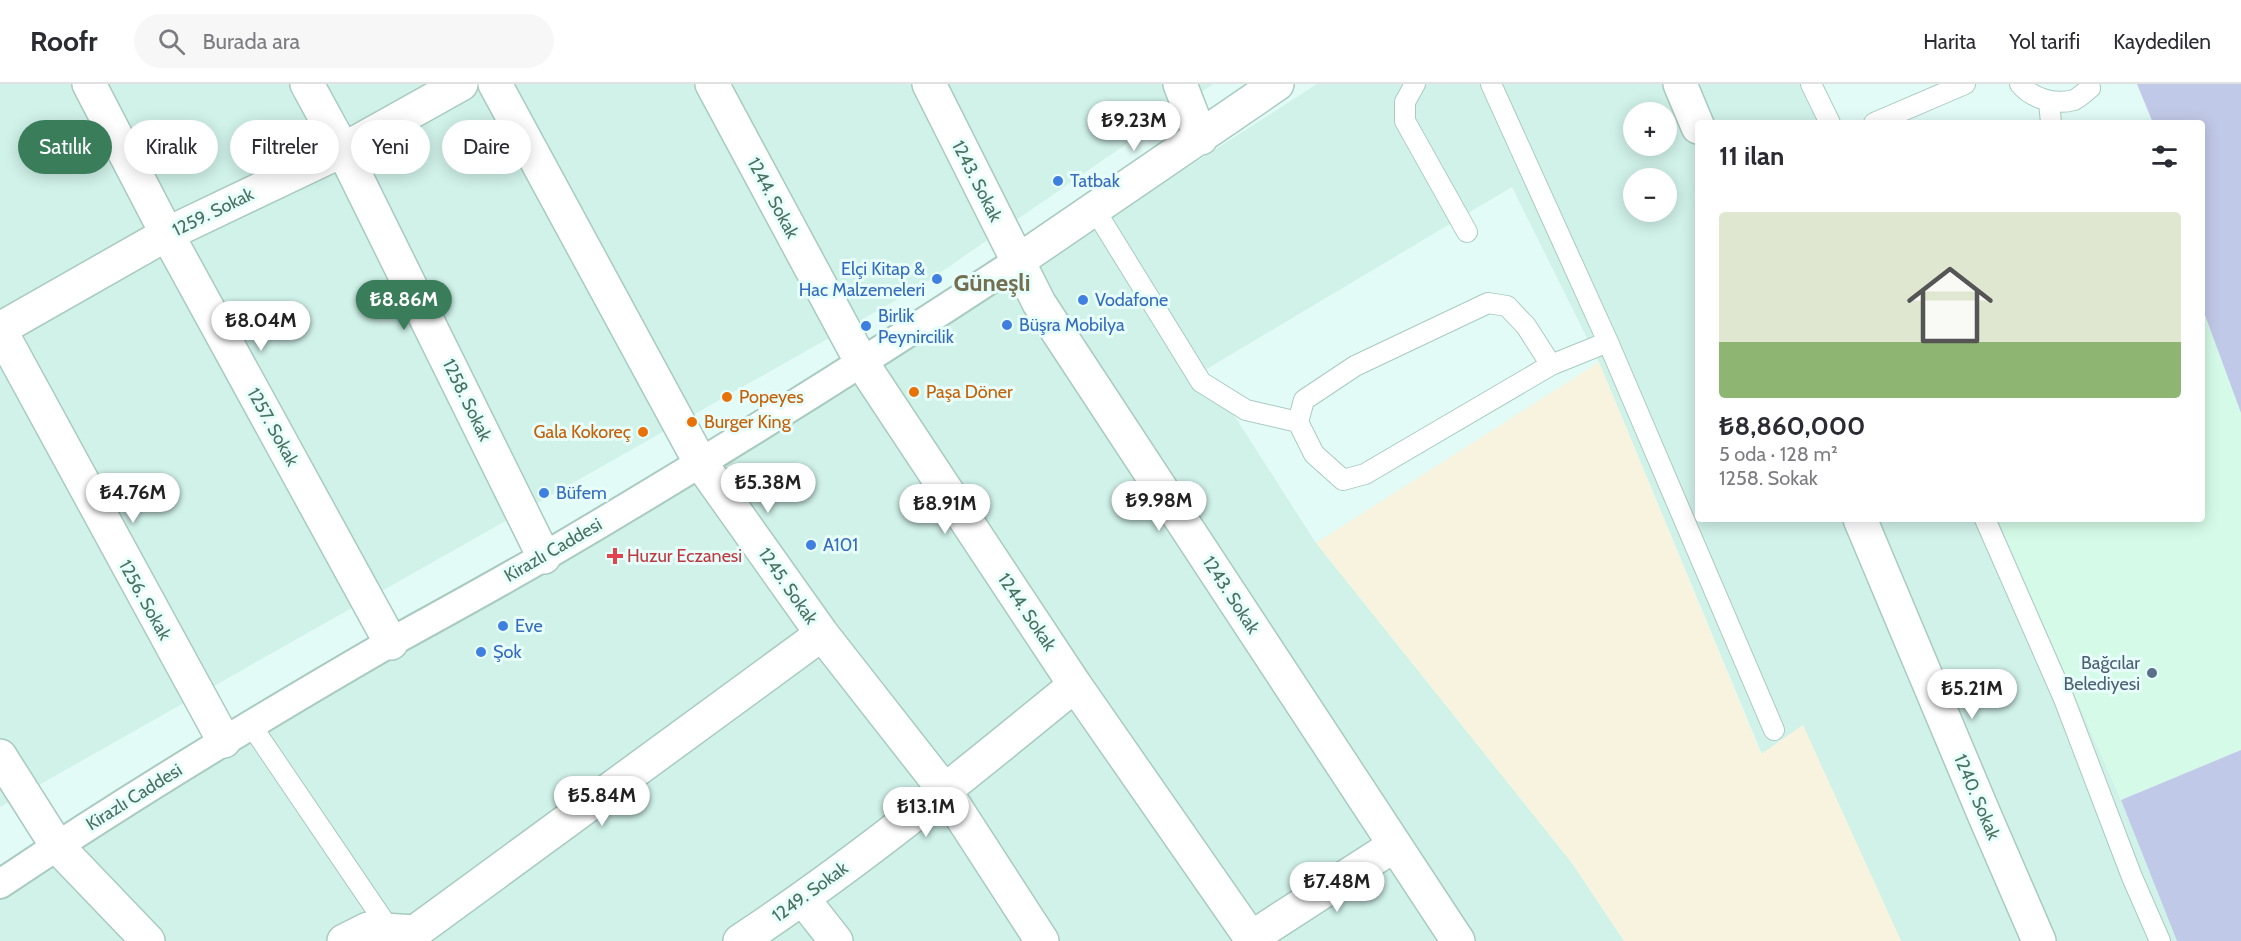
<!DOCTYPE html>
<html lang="tr">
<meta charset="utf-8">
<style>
:root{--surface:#fff;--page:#f7f7f7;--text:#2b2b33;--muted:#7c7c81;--line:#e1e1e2;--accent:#397d5a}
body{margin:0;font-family:Cabin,sans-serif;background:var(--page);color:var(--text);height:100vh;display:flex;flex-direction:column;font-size:22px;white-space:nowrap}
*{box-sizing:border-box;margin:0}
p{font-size:20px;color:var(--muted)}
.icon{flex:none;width:33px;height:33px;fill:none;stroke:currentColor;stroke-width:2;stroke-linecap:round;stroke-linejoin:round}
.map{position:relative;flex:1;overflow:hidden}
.sheet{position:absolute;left:1695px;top:36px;width:510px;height:402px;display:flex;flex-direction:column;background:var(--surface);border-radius:6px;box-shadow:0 3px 15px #0003}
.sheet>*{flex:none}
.guide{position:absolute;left:18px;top:36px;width:570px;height:54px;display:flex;gap:12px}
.tools{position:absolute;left:1623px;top:18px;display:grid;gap:12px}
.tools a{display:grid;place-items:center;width:54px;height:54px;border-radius:50%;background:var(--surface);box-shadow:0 3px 15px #0003;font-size:30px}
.price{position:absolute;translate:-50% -51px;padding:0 14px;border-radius:21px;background:#fff;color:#222;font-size:20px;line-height:39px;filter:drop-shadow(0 2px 3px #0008)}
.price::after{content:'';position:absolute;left:50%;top:36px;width:18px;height:14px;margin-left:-9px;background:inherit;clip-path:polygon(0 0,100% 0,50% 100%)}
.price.current{background:var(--accent);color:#fff}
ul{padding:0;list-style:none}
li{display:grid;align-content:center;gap:12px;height:318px;padding:0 24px}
li span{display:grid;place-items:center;height:186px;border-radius:6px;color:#555}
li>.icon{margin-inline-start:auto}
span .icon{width:108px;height:108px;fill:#fffc;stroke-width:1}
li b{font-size:26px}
h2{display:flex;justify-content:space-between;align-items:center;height:72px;padding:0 24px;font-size:26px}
.tag{padding:0 21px;border-radius:27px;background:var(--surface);box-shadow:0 3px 15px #0003;font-size:21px;line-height:54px}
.tag.current{background:var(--accent);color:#fff}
header{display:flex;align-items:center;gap:36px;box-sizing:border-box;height:84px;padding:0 30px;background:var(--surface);border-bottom:2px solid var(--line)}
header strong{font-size:28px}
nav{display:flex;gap:33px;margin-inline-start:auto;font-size:21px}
.search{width:420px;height:54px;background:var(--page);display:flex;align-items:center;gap:15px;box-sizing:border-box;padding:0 21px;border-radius:33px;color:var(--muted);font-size:22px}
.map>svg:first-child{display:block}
.residential{fill:#d0f2e9;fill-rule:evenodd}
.commercial{fill:#d5fbe8}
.education{fill:#f7f3df}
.green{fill:#c1c9e8}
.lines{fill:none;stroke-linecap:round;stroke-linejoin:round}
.service-casing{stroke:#a9cbbf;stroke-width:22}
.pedestrian-casing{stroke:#a9cbbf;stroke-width:32}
.minor-casing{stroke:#a9cbbf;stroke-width:36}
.service{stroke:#fff;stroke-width:20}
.pedestrian{stroke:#fff;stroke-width:28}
.minor{stroke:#fff;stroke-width:33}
.shop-dot{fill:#3f7fe0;stroke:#e7fefa;stroke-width:2}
.food-dot{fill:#e8710a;stroke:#e7fefa;stroke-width:2}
.health-dot{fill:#e0444e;stroke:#e7fefa;stroke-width:2}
.service-dot{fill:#5c6f8a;stroke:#e7fefa;stroke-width:2}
.labels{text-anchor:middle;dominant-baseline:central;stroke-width:6;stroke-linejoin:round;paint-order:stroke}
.street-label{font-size:18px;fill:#497160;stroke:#e7fefa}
.shop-label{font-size:18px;fill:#366cbe;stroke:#e7fefa;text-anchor:start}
.food-label{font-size:18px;fill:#c56008;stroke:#e7fefa;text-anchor:start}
.health-label{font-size:18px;fill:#be3a42;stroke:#e7fefa;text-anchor:start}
.service-label{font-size:18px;fill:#4e5e75;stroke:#e7fefa;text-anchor:end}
.district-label{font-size:24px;font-weight:bold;fill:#746f50;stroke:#e7fefa}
</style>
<header>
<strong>Roofr</strong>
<div class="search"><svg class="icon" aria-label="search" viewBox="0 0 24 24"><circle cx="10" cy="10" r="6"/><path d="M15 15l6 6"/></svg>Burada ara</div>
<nav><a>Harita</a><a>Yol tarifi</a><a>Kaydedilen</a></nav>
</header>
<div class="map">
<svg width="2241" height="857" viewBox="0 0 2241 857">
<rect width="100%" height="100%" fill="#e2fbf6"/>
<path class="residential" d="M0,0H1213L921,202L0,723Z
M1317,0H1800L1819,39H1698V435H1998L2121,716L2177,857H1901L1803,642L1762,670L1599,278L1512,103L1205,286L1316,459L1572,779L1624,857H0V808L958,231ZM1634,28H1666V62H1634ZM1634,94H1666V128H1634Z"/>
<path class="commercial" d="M2202,223L2241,329V666L2121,716L1998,435H2202Z"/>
<path class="education" d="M1599,278L1761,670L1803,641L1901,857H1624L1572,779L1316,459Z"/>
<path class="green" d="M2137,0H2241V329L2202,223V39H2153Z
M2241,666V857H2177L2121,716Z"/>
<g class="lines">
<defs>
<path id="service" d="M1415,0L1405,18V37L1467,148
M1491,0L1608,258L1774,646
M1811,0L1830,39
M2020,0C2032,15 2056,21 2074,16C2079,14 2085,8 2090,4L2089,0
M2049,17L2051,39
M1874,39L1965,0
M1095,126L1201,298L1246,326L1298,338
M1551,281L1526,242L1507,222L1488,219L1355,282L1304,316L1298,338L1314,370L1343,396L1365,390L1551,281L1608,258
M1985,435L2064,615L2132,793L2160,857
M251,641L390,846"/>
<path id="pedestrian" d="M0,800C128,714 260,634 393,557C444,529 495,501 545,472C705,378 863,279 1018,177"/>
<path id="minor" d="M89,0L167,150L391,559
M307,0L343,66L544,473
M495,0L700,378L822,550L945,707L1042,857
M712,0L862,279L1075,601L1253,857
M929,0L1039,219L1458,857
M1180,0L1201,54
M1680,0L1698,43
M1018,177L1277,0
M0,245L167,150L343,66L461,0
M0,246L224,657
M1860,435L1984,730L2039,857
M0,672L57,762L148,857
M803,815L836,857
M1251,854L1395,761
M344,857L368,845L415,848L822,550
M740,857C857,780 966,690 1075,601"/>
</defs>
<use href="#service" class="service-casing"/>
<use href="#pedestrian" class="pedestrian-casing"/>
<use href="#minor" class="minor-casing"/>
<use href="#service" class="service"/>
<use href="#pedestrian" class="pedestrian"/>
<use href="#minor" class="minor"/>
</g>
<g class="shop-dot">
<circle cx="1058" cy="97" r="6"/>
<circle cx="937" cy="195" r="6"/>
<circle cx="1083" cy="216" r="6"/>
<circle cx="1007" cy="241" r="6"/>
<circle cx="866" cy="242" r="6"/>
<circle cx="544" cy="409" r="6"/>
<circle cx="811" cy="461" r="6"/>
<circle cx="503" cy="542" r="6"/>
<circle cx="481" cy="568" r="6"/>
</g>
<g class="food-dot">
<circle cx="914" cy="308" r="6"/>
<circle cx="727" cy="313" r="6"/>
<circle cx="692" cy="338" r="6"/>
<circle cx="643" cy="348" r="6"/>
</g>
<path class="health-dot" d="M612 463h6v6h6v6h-6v6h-6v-6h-6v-6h6z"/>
<circle class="service-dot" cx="2152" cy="589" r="6"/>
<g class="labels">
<g class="street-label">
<text transform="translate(977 97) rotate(63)">1243. Sokak</text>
<text transform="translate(773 114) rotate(62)">1244. Sokak</text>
<text transform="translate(213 128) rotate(-26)">1259. Sokak</text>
<text transform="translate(467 316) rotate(64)">1258. Sokak</text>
<text transform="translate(273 343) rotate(61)">1257. Sokak</text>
<text transform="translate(553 466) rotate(-30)">Kirazlı Caddesi</text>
<text transform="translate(788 502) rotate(55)">1245. Sokak</text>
<text transform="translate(1231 511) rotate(57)">1243. Sokak</text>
<text transform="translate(145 516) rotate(61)">1256. Sokak</text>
<text transform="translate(1027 528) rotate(56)">1244. Sokak</text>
<text transform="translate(134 713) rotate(-32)">Kirazlı Caddesi</text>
<text transform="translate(1977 713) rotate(67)">1240. Sokak</text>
<text transform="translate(810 808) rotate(-36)">1249. Sokak</text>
</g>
<g class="shop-label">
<text x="1070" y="97">Tatbak</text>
<text x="925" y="185" text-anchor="end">Elçi Kitap &amp;<tspan x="925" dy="21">Hac Malzemeleri</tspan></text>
<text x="1095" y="216">Vodafone</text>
<text x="878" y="232">Birlik<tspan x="878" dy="21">Peynircilik</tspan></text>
<text x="1019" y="241">Büşra Mobilya</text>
<text x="556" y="409">Büfem</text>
<text x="823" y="461">A101</text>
<text x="515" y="542">Eve</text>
<text x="493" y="568">Şok</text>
</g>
<g class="food-label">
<text x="926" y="308">Paşa Döner</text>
<text x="739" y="313">Popeyes</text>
<text x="704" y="338">Burger King</text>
<text x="631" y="348" text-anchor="end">Gala Kokoreç</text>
</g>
<g class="health-label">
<text x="627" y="472">Huzur Eczanesi</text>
</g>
<g class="service-label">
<text x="2140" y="579">Bağcılar<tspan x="2140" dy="21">Belediyesi</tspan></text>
</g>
<g class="district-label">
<text x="992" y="198">Güneşli</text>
</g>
</g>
</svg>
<div class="tools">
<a>+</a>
<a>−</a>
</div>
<b class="price" style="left:1134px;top:68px">₺9.23M</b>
<b class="price current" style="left:404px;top:247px">₺8.86M</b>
<b class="price" style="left:261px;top:268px">₺8.04M</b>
<b class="price" style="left:768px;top:430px">₺5.38M</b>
<b class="price" style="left:133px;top:440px">₺4.76M</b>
<b class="price" style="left:1159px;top:448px">₺9.98M</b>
<b class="price" style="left:945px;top:451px">₺8.91M</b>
<b class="price" style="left:1972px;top:636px">₺5.21M</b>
<b class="price" style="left:602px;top:743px">₺5.84M</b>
<b class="price" style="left:926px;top:754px">₺13.1M</b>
<b class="price" style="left:1337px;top:829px">₺7.48M</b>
<div class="guide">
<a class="tag current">Satılık</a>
<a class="tag">Kiralık</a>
<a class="tag">Filtreler</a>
<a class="tag">Yeni</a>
<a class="tag">Daire</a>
</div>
<section class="sheet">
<h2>11 ilan<svg class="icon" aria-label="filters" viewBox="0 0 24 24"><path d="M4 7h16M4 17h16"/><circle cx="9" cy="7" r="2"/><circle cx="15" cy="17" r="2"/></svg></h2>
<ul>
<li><span style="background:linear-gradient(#dfe7d0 70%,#8fb573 0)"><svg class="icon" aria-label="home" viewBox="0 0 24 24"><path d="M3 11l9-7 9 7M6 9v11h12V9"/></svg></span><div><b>₺8,860,000</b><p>5 oda · 128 m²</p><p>1258. Sokak</p></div></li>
</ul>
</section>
</div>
